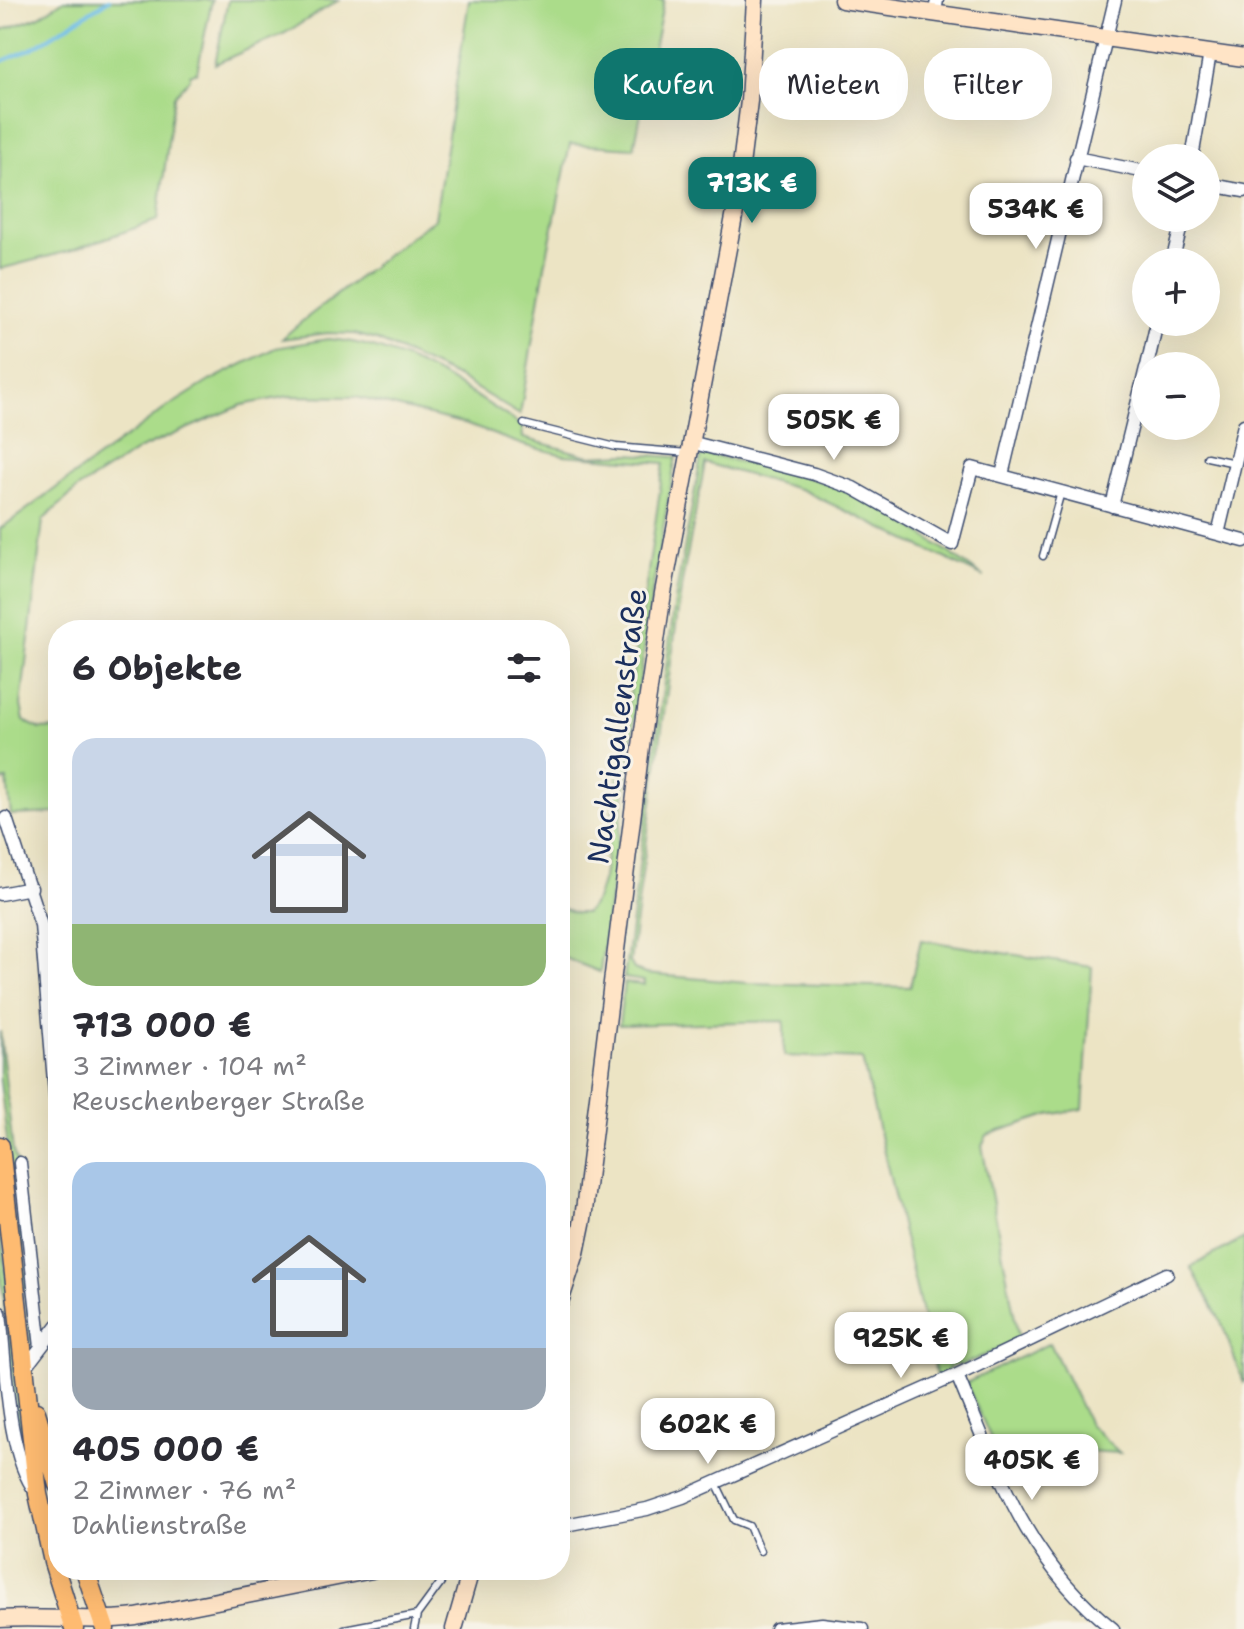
<!DOCTYPE html>
<html lang="de">
<meta charset="utf-8">
<style>
:root{--surface:#fff;--page:#f2f2f3;--text:#2b2b33;--muted:#7c7c81;--accent:#0f766e}
body{margin:0;font-family:"Shantell Sans",sans-serif;background:var(--page);color:var(--text);height:100vh;display:flex;flex-direction:column;font-size:30px;white-space:nowrap}
*{box-sizing:border-box;margin:0}
p{font-size:26px;color:var(--muted)}
.icon{flex:none;width:44px;height:44px;fill:none;stroke:currentColor;stroke-width:2;stroke-linecap:round;stroke-linejoin:round}
.map{position:relative;flex:1;overflow:hidden}
.side{position:absolute;left:48px;top:620px;width:522px;height:960px;display:flex;flex-direction:column;background:var(--surface);border-radius:32px;box-shadow:0 8px 32px #0002}
.side>*{flex:none}
.guide{position:absolute;left:594px;top:48px;width:530px;height:72px;display:flex;gap:16px}
.buttons{position:absolute;left:1132px;top:144px;display:grid;gap:16px}
.buttons a{display:grid;place-items:center;width:88px;height:88px;border-radius:50%;background:var(--surface);box-shadow:0 8px 32px #0002;font-size:40px}
.price{position:absolute;translate:-50% -68px;padding:0 18px;border-radius:16px;background:#fff;color:#222;font-size:26px;line-height:52px;filter:drop-shadow(0 2px 4px #0008)}
.price::after{content:'';position:absolute;left:50%;top:48px;width:24px;height:18px;margin-left:-12px;background:inherit;clip-path:polygon(0 0,100% 0,50% 100%)}
.price.current{background:var(--accent);color:#fff}
ul{padding:0;list-style:none}
li{display:grid;align-content:center;gap:16px;height:424px;padding:0 24px}
li span{display:grid;place-items:center;height:248px;border-radius:24px;color:#555}
li>.icon{margin-inline-start:auto}
span .icon{width:144px;height:144px;fill:#fffc;stroke-width:1}
li b{font-size:34px}
h2{display:flex;justify-content:space-between;align-items:center;height:96px;padding:0 24px;font-size:34px}
.tag{padding:0 28px;border-radius:32px;background:var(--surface);box-shadow:0 8px 32px #0002;font-size:28px;line-height:72px}
.tag.current{background:var(--accent);color:#fff}
.map>svg:first-child{display:block}
.green{fill:#abdc8a;stroke:#638674;stroke-width:2}
.lines{fill:none;stroke-linecap:round;stroke-linejoin:round}
.stream{stroke:#6ebde9;stroke-width:4}
.service-casing{stroke:#3a4a6d;stroke-width:9}
.minor-casing{stroke:#3a4a6d;stroke-width:15}
.secondary-casing{stroke:#3a4a6d;stroke-width:19}
.primary-casing{stroke:#3a4a6d;stroke-width:21}
.service{stroke:#fff;stroke-width:6}
.minor{stroke:#fff;stroke-width:12}
.secondary{stroke:#ffe4c6;stroke-width:16}
.primary{stroke:#febb71;stroke-width:18}
.labels{text-anchor:middle;dominant-baseline:central;stroke-width:6;stroke-linejoin:round;paint-order:stroke}
.street-label{font-size:30px;fill:#1b2f5e;stroke:#f7f3e8}
</style>
<div class="map">
<svg width="1244" height="1629" viewBox="0 0 1244 1629">
<rect width="100%" height="100%" fill="#f7f3e8"/>
<filter id="ink" filterUnits="userSpaceOnUse"><feTurbulence type="fractalNoise" baseFrequency=".0125" numOctaves="2"/><feDisplacementMap in="SourceGraphic" scale="16" xChannelSelector="R" yChannelSelector="G"/><feConvolveMatrix kernelMatrix="1 2 1 2 8 2 1 2 1" color-interpolation-filters="sRGB"/></filter>
<filter id="wash" filterUnits="userSpaceOnUse"><feTurbulence type="fractalNoise" baseFrequency=".006" numOctaves="4" result="noise"/><feDisplacementMap in="SourceGraphic" scale="32" xChannelSelector="R" yChannelSelector="G"/><feGaussianBlur stdDeviation="1.8" result="paint"/><feColorMatrix in="noise" values="0 0 0 0 0 0 0 0 0 0 0 0 0 0 0 0 0 1.4 0 .05"/><feComposite in="paint" operator="in"/></filter>
<g filter="url(#wash)">
<rect width="100%" height="100%" fill="#ece4c4"/>
<path class="green" d="M64,0H212L197,72L190,75V78L174,96L158,220L69,251L0,269V31L38,17Z
M228,0H339L285,33L215,64Z
M469,0H664L634,148L570,144L545,266L520,415L457,377L377,340L354,334L328,333L282,339C296,325 310,315 326,303C363,275 397,245 435,219Z
M328,339C400,344 463,387 522,426L523,438L589,456L627,454L676,457L652,591L600,972L560,956V907L575,913H586L597,898L603,878L664,463L564,455L523,445L462,423L356,397L289,396L242,405L140,449L77,489L43,520L21,705L24,721L40,729L58,728V813L11,815L7,780L0,781V529L166,408L211,380L275,348Z
M705,454C754,466 808,473 854,494C901,516 941,548 984,577L802,490L705,463L682,582L630,962L634,969L645,974L747,983L910,987L921,940L1092,967L1083,1109L1048,1115L987,1135L982,1146L1019,1340L960,1366L958,1364L948,1368L949,1371L937,1377L862,1059L784,1056V1021L619,1025L624,983L644,985V981L624,978L676,594L701,457Z
M0,1031L13,1152L17,1163L16,1185L35,1345L31,1346L0,1079Z
M0,1221L27,1463L18,1431L0,1265Z
M1244,1238V1384L1222,1324L1191,1267Z
M1050,1343L1089,1424L1120,1453L1071,1450L1007,1474L966,1383Z"/>
<g class="lines">
<path class="stream" d="M0,62L31,49L109,0"/>
</g>
</g>
<g filter="url(#ink)">
<g class="lines">
<defs>
<path id="service" d="M524,424L616,447L688,453
M1207,457L1235,463
M1043,556L1061,492
M716,1483L734,1520L749,1526L760,1551
M344,1629L417,1615
M414,1629L417,1615L450,1570"/>
<path id="minor" d="M935,12L937,0
M1076,158L1146,172
M1192,158L1210,53
M1206,184L1244,191
M1172,262L1183,218
M1147,366L1157,322
M690,442L814,474L853,488L952,544L972,468L1244,541
M1002,475L1115,0
M1112,506L1146,368
M1218,534L1244,425
M6,818L41,925L58,1130
M0,894L31,888
M20,1163L41,1347
M560,1249L576,1253
M0,1313C6,1363 6,1453 36,1492
M25,1368L58,1325
M957,1375C998,1473 1026,1561 1113,1629
M560,1526L647,1509L683,1497L957,1375L1167,1274
M776,1629L822,1624L862,1629"/>
<path id="secondary" d="M842,0L1244,58
M560,1302L576,1253L583,1219L643,730L663,593L736,206L749,101L755,0
M0,1619C46,1616 90,1623 136,1617L372,1570
M454,1629L471,1570"/>
<path id="primary" d="M0,1146L38,1494L53,1562L74,1629
M36,1412L58,1485
M85,1570L105,1629"/>
</defs>
<use href="#service" class="service-casing"/>
<use href="#minor" class="minor-casing"/>
<use href="#secondary" class="secondary-casing"/>
<use href="#primary" class="primary-casing"/>
<use href="#service" class="service"/>
<use href="#minor" class="minor"/>
<use href="#secondary" class="secondary"/>
<use href="#primary" class="primary"/>
</g>
</g>
<g class="labels">
<g class="street-label">
<text transform="translate(617 726) rotate(-82)">Nachtigallenstraße</text>
</g>
</g>
</svg>
<div class="buttons">
<a><svg class="icon" aria-label="layers" viewBox="0 0 24 24"><path d="M12 4l9 5-9 5-9-5zM3 14l9 5 9-5"/></svg></a>
<a>+</a>
<a>−</a>
</div>
<b class="price current" style="left:752px;top:225px">713K €</b>
<b class="price" style="left:1036px;top:251px">534K €</b>
<b class="price" style="left:834px;top:462px">505K €</b>
<b class="price" style="left:901px;top:1380px">925K €</b>
<b class="price" style="left:708px;top:1466px">602K €</b>
<b class="price" style="left:1032px;top:1502px">405K €</b>
<div class="guide">
<a class="tag current">Kaufen</a>
<a class="tag">Mieten</a>
<a class="tag">Filter</a>
</div>
<section class="side">
<h2>6 Objekte<svg class="icon" aria-label="filters" viewBox="0 0 24 24"><path d="M4 7h16M4 17h16"/><circle cx="9" cy="7" r="2"/><circle cx="15" cy="17" r="2"/></svg></h2>
<ul>
<li><span style="background:linear-gradient(#c9d6e8 75%,#8fb573 0)"><svg class="icon" aria-label="home" viewBox="0 0 24 24"><path d="M3 11l9-7 9 7M6 9v11h12V9"/></svg></span><div><b>713 000 €</b><p>3 Zimmer · 104 m²</p><p>Reuschenberger Straße</p></div></li>
<li><span style="background:linear-gradient(#a9c7e8 75%,#9aa5b1 0)"><svg class="icon" aria-label="home" viewBox="0 0 24 24"><path d="M3 11l9-7 9 7M6 9v11h12V9"/></svg></span><div><b>405 000 €</b><p>2 Zimmer · 76 m²</p><p>Dahlienstraße</p></div></li>
</ul>
</section>
</div>
